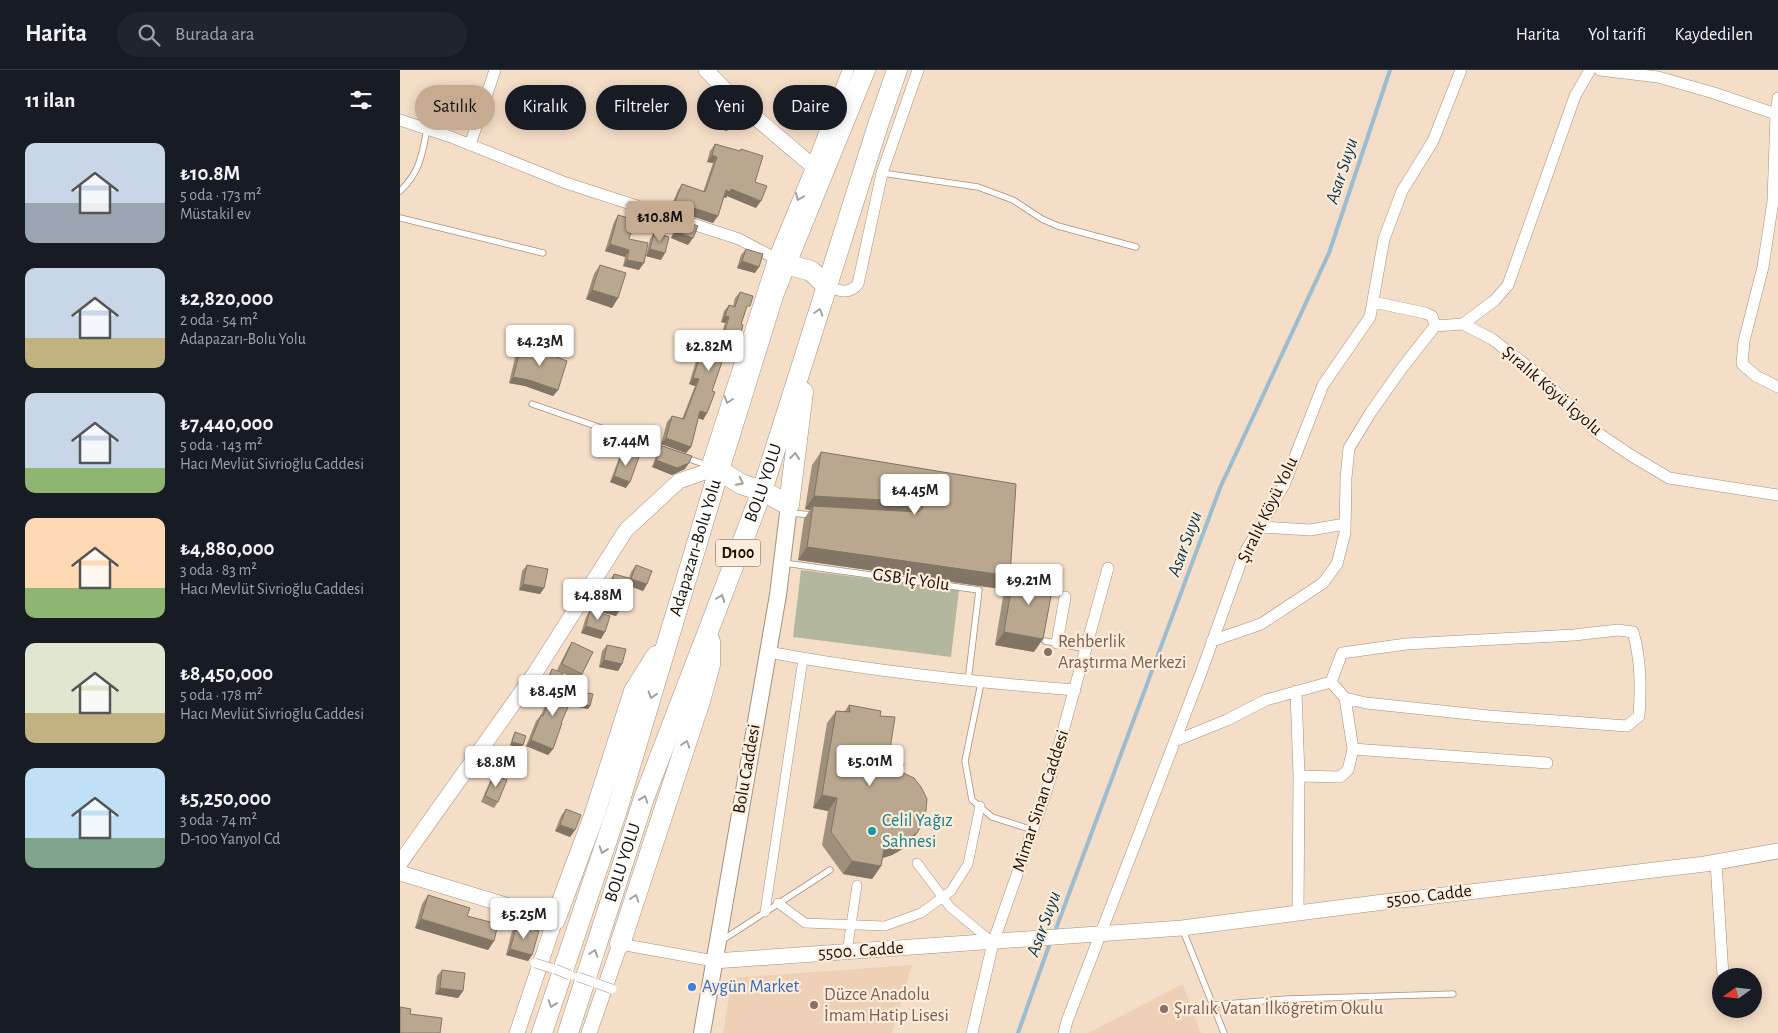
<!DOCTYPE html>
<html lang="tr">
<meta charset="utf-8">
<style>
:root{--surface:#171b24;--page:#20242c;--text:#f1f3f6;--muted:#9ea1a6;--line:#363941;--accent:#c6ab91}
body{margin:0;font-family:"Alegreya Sans",sans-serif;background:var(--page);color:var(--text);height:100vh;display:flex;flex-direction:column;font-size:19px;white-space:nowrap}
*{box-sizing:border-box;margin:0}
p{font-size:16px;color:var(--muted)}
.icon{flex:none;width:28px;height:28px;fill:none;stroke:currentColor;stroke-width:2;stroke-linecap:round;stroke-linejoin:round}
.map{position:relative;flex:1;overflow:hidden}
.panel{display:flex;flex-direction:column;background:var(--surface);width:400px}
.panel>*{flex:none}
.guide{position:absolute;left:15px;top:15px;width:475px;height:45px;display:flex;gap:10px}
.needle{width:32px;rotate:255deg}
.fabs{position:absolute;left:1312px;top:898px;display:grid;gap:10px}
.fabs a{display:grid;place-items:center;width:50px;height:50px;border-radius:50%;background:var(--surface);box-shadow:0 2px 12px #0003;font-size:25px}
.price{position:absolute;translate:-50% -42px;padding:0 11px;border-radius:5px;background:#fff;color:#222;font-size:16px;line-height:32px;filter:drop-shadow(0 1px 2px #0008)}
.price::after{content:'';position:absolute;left:50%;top:30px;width:15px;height:11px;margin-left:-8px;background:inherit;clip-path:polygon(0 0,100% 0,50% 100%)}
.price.active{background:var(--accent);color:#111}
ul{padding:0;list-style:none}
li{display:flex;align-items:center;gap:15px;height:125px;padding:0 25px}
li span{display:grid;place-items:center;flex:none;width:140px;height:100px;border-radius:10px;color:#555}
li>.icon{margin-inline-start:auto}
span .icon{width:60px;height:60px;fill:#fffc;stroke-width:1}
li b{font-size:21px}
h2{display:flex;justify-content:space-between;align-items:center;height:60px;padding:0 25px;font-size:21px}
.chip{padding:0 18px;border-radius:22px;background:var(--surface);box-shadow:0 2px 12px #0003;font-size:18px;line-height:45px}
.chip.active{background:var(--accent);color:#111}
header{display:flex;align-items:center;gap:30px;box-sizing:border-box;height:70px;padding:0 25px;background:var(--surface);border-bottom:1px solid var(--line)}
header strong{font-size:24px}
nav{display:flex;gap:28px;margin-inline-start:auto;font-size:18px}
.search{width:350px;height:45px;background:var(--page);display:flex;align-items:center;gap:12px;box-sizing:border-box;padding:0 18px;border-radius:28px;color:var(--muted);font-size:19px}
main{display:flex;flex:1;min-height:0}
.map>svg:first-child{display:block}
.built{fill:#edd0b5}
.green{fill:#b2b79e}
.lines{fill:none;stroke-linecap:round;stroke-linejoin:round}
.stream{stroke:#9cbccf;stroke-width:4}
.service-casing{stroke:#a5907c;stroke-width:7}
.pedestrian-casing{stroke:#a5907c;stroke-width:10}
.minor-casing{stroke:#a5907c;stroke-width:12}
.tertiary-casing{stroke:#a5907c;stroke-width:16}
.secondary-casing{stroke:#a5907c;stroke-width:18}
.trunk-casing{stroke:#a5907c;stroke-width:21}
.service{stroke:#fff;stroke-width:5.5}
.pedestrian{stroke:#fff;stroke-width:9}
.minor{stroke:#fff;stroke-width:11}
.tertiary{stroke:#fff;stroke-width:15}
.secondary{stroke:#fff;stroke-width:16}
.trunk{stroke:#fff;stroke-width:20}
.pedestrian-bridge-casing{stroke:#a5907c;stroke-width:10;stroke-linecap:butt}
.pedestrian-bridge{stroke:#fff;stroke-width:9}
.wall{fill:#9f907c}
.shaded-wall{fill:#827565}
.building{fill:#b9a790;stroke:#827565}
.oneway{stroke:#a3a09d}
.education-dot{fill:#8d6e63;stroke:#feecda;stroke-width:2}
.culture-dot{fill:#0f9aa8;stroke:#feecda;stroke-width:2}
.shop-dot{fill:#3f7fe0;stroke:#feecda;stroke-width:2}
.labels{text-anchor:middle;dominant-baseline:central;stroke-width:4.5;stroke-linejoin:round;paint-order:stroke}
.shield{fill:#feecda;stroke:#5d5348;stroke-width:1}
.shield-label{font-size:16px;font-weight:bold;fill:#181109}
.street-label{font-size:18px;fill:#181109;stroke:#feecda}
.education-label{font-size:18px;fill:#785e54;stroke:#feecda;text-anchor:start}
.culture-label{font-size:18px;fill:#0d838f;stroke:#feecda;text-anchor:start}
.shop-label{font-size:18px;fill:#366cbe;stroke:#feecda;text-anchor:start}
.water-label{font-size:19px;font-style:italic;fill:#0c374c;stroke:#feecda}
</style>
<header>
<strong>Harita</strong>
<div class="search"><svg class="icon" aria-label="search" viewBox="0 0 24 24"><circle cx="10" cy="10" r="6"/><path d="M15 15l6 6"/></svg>Burada ara</div>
<nav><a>Harita</a><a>Yol tarifi</a><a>Kaydedilen</a></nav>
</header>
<main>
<section class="panel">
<h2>11 ilan<svg class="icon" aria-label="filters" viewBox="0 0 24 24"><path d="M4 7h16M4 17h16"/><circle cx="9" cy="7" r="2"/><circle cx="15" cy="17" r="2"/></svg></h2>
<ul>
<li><span style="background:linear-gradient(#c9d6e8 60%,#9aa5b1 0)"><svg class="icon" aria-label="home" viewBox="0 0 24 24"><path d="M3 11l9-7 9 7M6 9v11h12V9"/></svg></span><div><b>₺10.8M</b><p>5 oda · 173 m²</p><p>Müstakil ev</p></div></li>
<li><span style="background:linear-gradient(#c9d6e8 70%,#c2b280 0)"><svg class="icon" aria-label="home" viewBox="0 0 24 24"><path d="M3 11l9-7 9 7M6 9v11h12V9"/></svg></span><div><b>₺2,820,000</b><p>2 oda · 54 m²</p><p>Adapazarı-Bolu Yolu</p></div></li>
<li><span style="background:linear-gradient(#c9d6e8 75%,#8fb573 0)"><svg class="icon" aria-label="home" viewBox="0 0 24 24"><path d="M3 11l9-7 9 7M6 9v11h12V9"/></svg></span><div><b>₺7,440,000</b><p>5 oda · 143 m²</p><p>Hacı Mevlüt Sivrioğlu Caddesi</p></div></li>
<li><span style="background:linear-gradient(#ffd9b3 70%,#8fb573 0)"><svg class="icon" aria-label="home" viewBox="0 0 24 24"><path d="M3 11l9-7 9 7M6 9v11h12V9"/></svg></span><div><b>₺4,880,000</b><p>3 oda · 83 m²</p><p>Hacı Mevlüt Sivrioğlu Caddesi</p></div></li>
<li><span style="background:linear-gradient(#dfe7d0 70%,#c2b280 0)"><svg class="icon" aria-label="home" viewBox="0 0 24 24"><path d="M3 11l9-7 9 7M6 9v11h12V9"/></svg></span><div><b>₺8,450,000</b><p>5 oda · 178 m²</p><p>Hacı Mevlüt Sivrioğlu Caddesi</p></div></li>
<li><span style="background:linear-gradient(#bfe0f5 70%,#7fa58c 0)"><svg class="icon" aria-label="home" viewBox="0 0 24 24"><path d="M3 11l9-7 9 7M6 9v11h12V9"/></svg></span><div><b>₺5,250,000</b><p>3 oda · 74 m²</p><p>D-100 Yanyol Cd</p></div></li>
</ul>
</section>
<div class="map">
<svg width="1378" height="963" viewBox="0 0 1378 963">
<rect width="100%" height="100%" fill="#f5dec8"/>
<path class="built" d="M512,895L492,963H323L332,908Z
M783,914L801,963H688Z"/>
<path class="green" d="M401,500L559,520L551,587L393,567Z"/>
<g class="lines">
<path class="stream" d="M654,864L820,418L929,183L990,0
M618,963L651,870"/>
<defs>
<path id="service" d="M482,103L578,117L613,130L642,149L658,156L736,177
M0,121C20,102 22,85 27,59
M0,148L143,183
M132,334L265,380
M283,387L307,395
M390,443L413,445
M384,493L579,520L568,611
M645,571L686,579
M581,613L565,691L572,730L592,747L633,760
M782,858L824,963
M321,871L430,800
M812,935L887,929L1053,924"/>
<path id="pedestrian" d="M517,793L550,837L591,871
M378,833L405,853L485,856L521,843L551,821L568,794L580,736
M365,842L403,589
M447,882L457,815"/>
<path id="minor" d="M1200,0L1258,7L1314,23L1376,44
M1378,28L1376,44L1373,131L1363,197L1344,271L1342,294L1356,306L1378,317
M0,50L51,67L166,113L339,169L380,191
M70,75L95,0
M427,216C439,221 449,225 458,214L482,103L518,0
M973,232L1025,243L1032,246L1035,256
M1063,254L1095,230L1108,215L1175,26L1190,0
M305,402L374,188L412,96L448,0
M860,457L910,460L945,454
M812,571L861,554L923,513L937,494L945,463L946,408L949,378L971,342L1002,298L1035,256L1063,254L1092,269L1140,306L1195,361L1232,386L1269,408L1378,425
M657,573L665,527
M368,582C469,601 572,612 675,620
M896,621L899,706L898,843
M775,671L827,650L866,630L931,612L942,583L1006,574L1174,565L1218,560L1233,562C1241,590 1241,617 1239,646L1227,656L1089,646L966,633L945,628L931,612
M953,679L1147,693
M899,706L940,707L948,700L953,679L945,628
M1316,792L1323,906
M220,874L314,891
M572,963L593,873L647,719L708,498
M664,963L667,951L801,603L843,486L884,415L923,315L970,247L984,169L1002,121L1033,71L1061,0"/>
<path id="tertiary" d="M306,0L335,30L422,104
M0,793L135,603L226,460L279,411L305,402L319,400
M0,803L155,850L117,963
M314,891L782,858L976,833L1305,794L1378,781
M189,963L220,874"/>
<path id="secondary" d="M302,963L378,525L389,435"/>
<g id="trunk">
<path d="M386,194L411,201L427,216"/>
<path d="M319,400L341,414L362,421L389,435L403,322"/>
<path d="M155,850L194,746L234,621L256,586"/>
<path d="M220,874L300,631L310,595V571"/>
<path id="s1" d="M142,963L217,740L319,400L374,223L465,0"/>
<path id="s2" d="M168,963L244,728L362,421L478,55L497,0"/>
</g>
</defs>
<use href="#service" class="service-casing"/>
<use href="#pedestrian" class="pedestrian-casing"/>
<use href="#minor" class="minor-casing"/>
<use href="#tertiary" class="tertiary-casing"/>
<use href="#secondary" class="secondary-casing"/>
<use href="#trunk" class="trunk-casing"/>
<use href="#service" class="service"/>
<use href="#pedestrian" class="pedestrian"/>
<use href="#minor" class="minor"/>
<use href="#tertiary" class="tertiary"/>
<use href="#secondary" class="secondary"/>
<use href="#trunk" class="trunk"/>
<defs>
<path id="pedestrian-bridge" d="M135,893L151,898
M155,899L170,905
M178,907L193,912
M198,914L212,919"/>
</defs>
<use href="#pedestrian-bridge" class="pedestrian-bridge-casing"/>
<use href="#pedestrian-bridge" class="pedestrian-bridge"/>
</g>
<path class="wall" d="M59,22L67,59L46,55L50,35Z
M318,32L327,61L309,56L314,39Z
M315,74L339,81L341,79L355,112L356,138L327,126L326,128L324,127L313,153L270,139L278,120L282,114L303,122L313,93L307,92L310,81Z
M218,145L229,169L239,200L223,196L225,187L205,181L214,152Z
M280,150L288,175L271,168L276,156Z
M254,163L261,190L246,186L250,169Z
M346,179L355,203L337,198L341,185Z
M200,195L218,228L212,238L186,229L194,204Z
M340,222L345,243L334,275L331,274L324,290H322L312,321L307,343L303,350L298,348L291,377L286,383L261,374L267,352L272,346L282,349L295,316L289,314L303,268L308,262L321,266L325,253L321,252L324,241L329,235L333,236L335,228Z
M122,273L146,283L158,320L153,326L125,316L109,313L117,279Z
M262,376L285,399L272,405L252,397L257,383Z
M223,381L226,418L210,412L219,388Z
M421,382L616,414L610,506L601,519L398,490L404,449L410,440L405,439L412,395Z
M127,495L144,518L140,524L119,520L122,501Z
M236,495L247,514L243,521L227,515L216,546L201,542L210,510L214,504L228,511L231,502Z
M614,502L634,582L595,575L605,515Z
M190,540L201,569L181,563L186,547Z
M172,572L182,604L177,610L157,600L168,578Z
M207,575L222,594L218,601L199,597L202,581Z
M152,599L158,614L161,653L153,679L148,685L126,676L136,651L141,645L152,620L154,617L145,612Z
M179,621L190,636L188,639L174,636L177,624Z
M449,635L480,646L488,692L501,702L517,763L508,776L492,785L482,788L481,796L472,809L443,804L422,775L428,741L413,738L427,653L436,641H445Z
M115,662L123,675L120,679L110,675L113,666Z
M94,705L98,732L94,738L81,732L90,711Z
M166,739L175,760L170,767L155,761L161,746Z
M28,825L67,846L94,871L88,880L15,858L22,834Z
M117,855L132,885L128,891L106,885L112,861Z
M42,900L63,921L58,928L35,924L37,906Z"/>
<path class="shaded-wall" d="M55,42L76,46L67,59L46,55Z
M313,49L332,55L327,61L309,56Z
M312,85L317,87L313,93L307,92Z
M331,119L361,131L356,138L327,126L326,128L322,127L326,120Z
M275,132L318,146L313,153L270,139Z
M276,162L293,168L288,175L271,168Z
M210,174L229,180L225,187L205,181Z
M250,179L265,183L261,190L246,186Z
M227,190L244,193L239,200L223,196Z
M342,191L359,197L355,203L337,198Z
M192,220L218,228L212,238L186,229Z
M325,246L329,247L325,253L321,252Z
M334,267L339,269L334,275L329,273Z
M325,283L329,284L324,290L320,289Z
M113,307L129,310L158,320L153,326L125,316L109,313Z
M293,308L299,309L295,316L289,314Z
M300,341L307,343L303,350L296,347Z
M266,368L291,377L286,383L261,374Z
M256,390L289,393L285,399L272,405L252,397Z
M214,406L230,412L226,418L210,412Z
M414,426L518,432L509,445L413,436L410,440L405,439Z
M407,477L610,506L601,519L398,490Z
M231,509L247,514L243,521L227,515Z
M123,514L144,518L140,524L119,520Z
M205,535L220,540L216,546L201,542Z
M186,556L205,562L201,569L181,563Z
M604,562L643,569L634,582L595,575Z
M204,590L222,594L218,601L199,597Z
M177,632L190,636L188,639L174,636Z
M131,670L153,679L148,685L126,676Z
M112,672L123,675L120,679L110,675Z
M422,725L437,728L428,741L413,738Z
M160,755L175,760L170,767L155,761Z
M517,763L508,776L492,785L483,788L476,787L485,774Z
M452,791L481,796L472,809L443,804Z
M21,849L94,871L88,880L15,858Z
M110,879L132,885L128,891L106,885Z
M40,918L63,921L58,928L35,924Z"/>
<path class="building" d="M59,22L81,27L76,46L55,42Z
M318,32L337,38L332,55L313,49Z
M315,74L340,81L341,79L363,86L355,112L367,116L361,131L331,119L330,122L326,120L318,146L275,132L282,114L305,122L317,87L312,85Z
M218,145L235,150L229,169L248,173L244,193L227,190L229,180L210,174Z
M280,150L298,156L293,168L276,162Z
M254,163L269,167L265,183L250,179Z
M346,179L363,184L359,197L342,191Z
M200,195L226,203L218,228L192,220Z
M340,222L353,226L350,236H347L341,254L343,255L339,269L334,267L329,284L325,283L312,321L315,322L307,343L300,341L291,377L266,368L272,346L284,349L299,309L293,308L308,262L323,266L329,247L325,246L329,235L335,237Z
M122,273L147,280L146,283L167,291L158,320L129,310L113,307Z
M262,376L292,386L289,393L277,398L256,390Z
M223,381L239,387L230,412L214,406Z
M421,382L616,414L610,506L407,477L413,436L518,442L523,438L522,435L518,432L414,426Z
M127,495L148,499L144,518L123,514Z
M236,495L252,501L247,514L231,509Z
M614,502L654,510L643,569L604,562Z
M214,504L229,508L220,540L205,535Z
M190,540L210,546L205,562L186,556Z
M172,572L193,582L182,604L162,594Z
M207,575L226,579L222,594L204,590Z
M152,599L163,603L158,614L148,609Z
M157,613L175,621L161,653H162L153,679L131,670L141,645L143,646Z
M179,621L193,624L190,636L177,632Z
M449,635L481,641L480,646L495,647L488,692L504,694L501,702L514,708L521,717L527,729L525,750L517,763L501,772L492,775L485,774L481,796L452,791L431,762L437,728L422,725L436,641L450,642Z
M115,662L126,666L123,675L112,672Z
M94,705L107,710L98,732L85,726Z
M166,739L181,745L175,760L160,755Z
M28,825L70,838L67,846L98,854L94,871L21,849Z
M117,855L139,861L132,885L110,879Z
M42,900L65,903L63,921L40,918Z
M0,937L11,939L10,944L42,948L40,963H0Z"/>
<defs><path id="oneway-chevron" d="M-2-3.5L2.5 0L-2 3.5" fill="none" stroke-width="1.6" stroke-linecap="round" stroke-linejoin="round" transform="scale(1.25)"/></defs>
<g class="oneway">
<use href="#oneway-chevron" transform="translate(399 127) rotate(112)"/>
<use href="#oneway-chevron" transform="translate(419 242) rotate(-72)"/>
<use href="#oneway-chevron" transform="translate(328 330) rotate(108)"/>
<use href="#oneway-chevron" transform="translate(395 386) rotate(-83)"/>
<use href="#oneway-chevron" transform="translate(340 412) rotate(27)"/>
<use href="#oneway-chevron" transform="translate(321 528) rotate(-69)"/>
<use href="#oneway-chevron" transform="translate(252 625) rotate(107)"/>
<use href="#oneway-chevron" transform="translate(286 674) rotate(-72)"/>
<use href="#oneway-chevron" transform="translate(244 729) rotate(-71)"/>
<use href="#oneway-chevron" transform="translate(203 780) rotate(109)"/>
<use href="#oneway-chevron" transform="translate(235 828) rotate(-72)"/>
<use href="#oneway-chevron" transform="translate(194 883) rotate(-72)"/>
<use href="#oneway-chevron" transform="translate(152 934) rotate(109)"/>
</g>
<g class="education-dot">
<circle cx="648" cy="582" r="5"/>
<circle cx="414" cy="935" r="5"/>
<circle cx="764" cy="939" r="5"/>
</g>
<circle class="culture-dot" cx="472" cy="761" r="5"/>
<circle class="shop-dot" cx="292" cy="917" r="5"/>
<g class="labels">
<rect class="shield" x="315.5" y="469.5" width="45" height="27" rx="4"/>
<g class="shield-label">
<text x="338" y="483">D100</text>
</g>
<g class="street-label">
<text transform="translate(1152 321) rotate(41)">Şıralık Köyü İçyolu</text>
<text stroke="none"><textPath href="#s2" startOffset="584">BOLU YOLU</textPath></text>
<text transform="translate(868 440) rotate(-64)">Şıralık Köyü Yolu</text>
<text stroke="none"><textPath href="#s1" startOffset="509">Adapazarı-Bolu Yolu</textPath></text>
<text transform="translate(511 510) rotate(8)">GSB İç Yolu</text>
<text transform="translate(347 699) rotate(-80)">Bolu Caddesi</text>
<text transform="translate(641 731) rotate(-72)">Mimar Sinan Caddesi</text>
<text stroke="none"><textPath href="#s2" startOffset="179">BOLU YOLU</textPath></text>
<text transform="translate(1029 826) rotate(-7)">5500. Cadde</text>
<text transform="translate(461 881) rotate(-4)">5500. Cadde</text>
</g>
<g class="education-label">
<text x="658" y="572">Rehberlik<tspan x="658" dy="21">Araştırma Merkezi</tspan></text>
<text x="424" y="925">Düzce Anadolu<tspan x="424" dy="21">İmam Hatip Lisesi</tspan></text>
<text x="774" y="939">Şıralık Vatan İlköğretim Okulu</text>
</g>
<g class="culture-label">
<text x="482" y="751">Celil Yağız<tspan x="482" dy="21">Sahnesi</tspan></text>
</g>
<g class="shop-label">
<text x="302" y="917">Aygün Market</text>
</g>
<g class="water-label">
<text transform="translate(942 101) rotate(-72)">Asar Suyu</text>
<text transform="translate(785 474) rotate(-70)">Asar Suyu</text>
<text transform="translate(644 854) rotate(-70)">Asar Suyu</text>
</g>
</g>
</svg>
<div class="fabs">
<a><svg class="needle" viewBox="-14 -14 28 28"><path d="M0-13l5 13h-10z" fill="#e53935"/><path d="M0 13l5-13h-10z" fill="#9ea1a6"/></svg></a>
</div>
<b class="price active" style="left:260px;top:173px">₺10.8M</b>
<b class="price" style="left:140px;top:297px">₺4.23M</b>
<b class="price" style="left:309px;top:302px">₺2.82M</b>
<b class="price" style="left:226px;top:397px">₺7.44M</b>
<b class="price" style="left:515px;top:446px">₺4.45M</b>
<b class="price" style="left:629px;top:536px">₺9.21M</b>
<b class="price" style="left:198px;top:551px">₺4.88M</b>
<b class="price" style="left:153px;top:647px">₺8.45M</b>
<b class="price" style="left:470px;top:717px">₺5.01M</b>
<b class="price" style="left:96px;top:718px">₺8.8M</b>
<b class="price" style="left:124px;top:870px">₺5.25M</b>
<div class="guide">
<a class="chip active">Satılık</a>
<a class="chip">Kiralık</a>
<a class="chip">Filtreler</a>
<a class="chip">Yeni</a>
<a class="chip">Daire</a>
</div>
</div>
</main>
